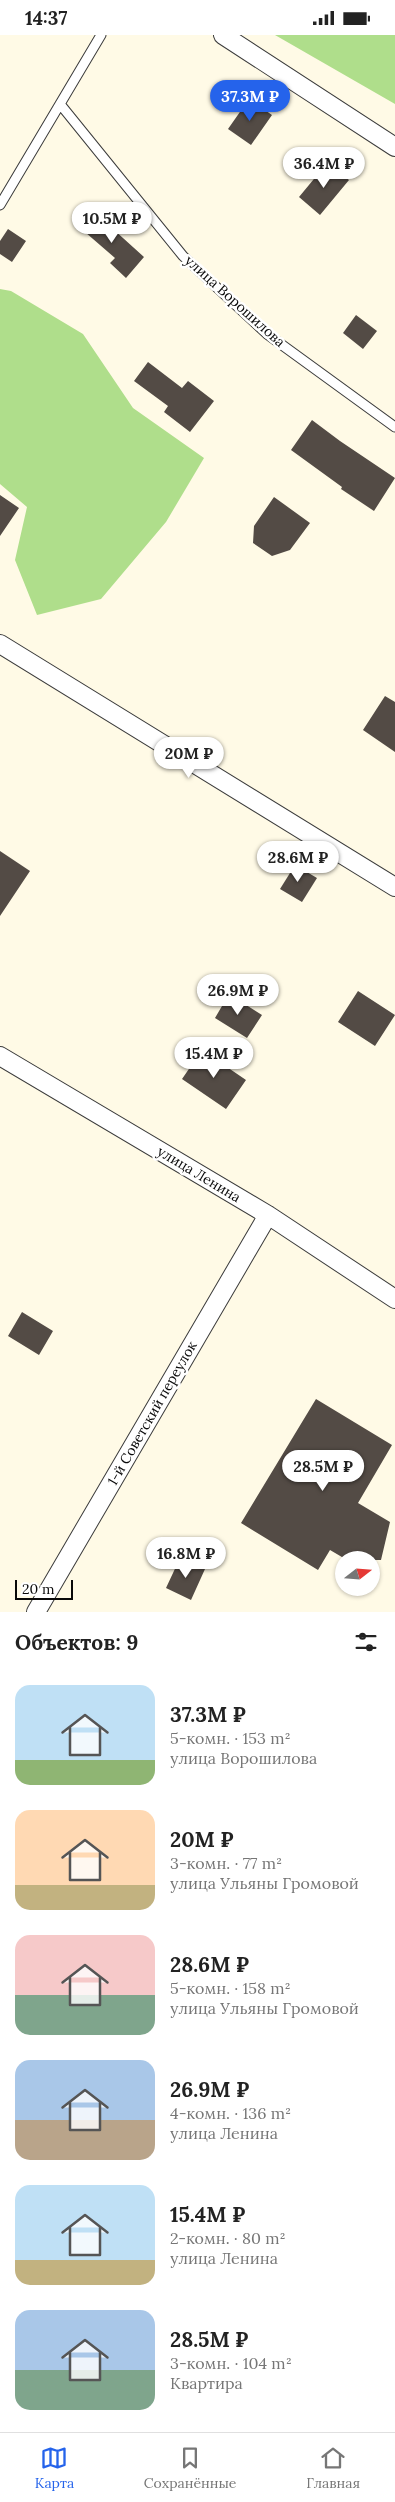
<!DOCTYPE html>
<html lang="ru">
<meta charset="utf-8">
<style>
:root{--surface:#fff;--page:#f6f6f6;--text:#222;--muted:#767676;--line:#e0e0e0;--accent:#2563eb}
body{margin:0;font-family:Lora,serif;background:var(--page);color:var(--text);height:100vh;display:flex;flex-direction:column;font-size:19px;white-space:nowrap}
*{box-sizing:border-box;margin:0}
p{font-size:16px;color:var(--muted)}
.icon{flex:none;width:28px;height:28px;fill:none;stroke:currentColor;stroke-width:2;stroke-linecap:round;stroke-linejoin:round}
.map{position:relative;height:1577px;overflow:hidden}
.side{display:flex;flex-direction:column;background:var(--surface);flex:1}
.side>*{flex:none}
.needle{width:32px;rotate:73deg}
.fabs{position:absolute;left:335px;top:1516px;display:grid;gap:10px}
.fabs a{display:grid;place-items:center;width:45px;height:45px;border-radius:50%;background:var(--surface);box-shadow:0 1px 4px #0004;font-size:25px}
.scale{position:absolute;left:15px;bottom:12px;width:58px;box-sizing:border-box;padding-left:5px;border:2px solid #090909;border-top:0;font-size:14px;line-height:18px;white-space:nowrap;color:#090909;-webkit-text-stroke:4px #fff;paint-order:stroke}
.price{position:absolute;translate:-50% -42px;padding:0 11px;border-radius:18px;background:#fff;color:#222;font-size:16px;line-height:32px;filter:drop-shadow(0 1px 2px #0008)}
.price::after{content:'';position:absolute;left:50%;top:30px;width:15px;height:11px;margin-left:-8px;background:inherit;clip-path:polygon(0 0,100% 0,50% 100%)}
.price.active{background:var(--accent);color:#fff}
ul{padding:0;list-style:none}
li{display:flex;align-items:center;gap:15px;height:125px;padding:0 15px}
li span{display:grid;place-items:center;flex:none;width:140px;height:100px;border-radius:15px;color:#555}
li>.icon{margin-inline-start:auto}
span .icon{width:60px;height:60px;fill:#fffc;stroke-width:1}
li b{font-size:21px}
h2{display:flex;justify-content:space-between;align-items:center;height:60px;padding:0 15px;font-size:21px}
.status{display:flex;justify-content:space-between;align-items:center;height:35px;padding:0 25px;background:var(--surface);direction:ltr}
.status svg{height:14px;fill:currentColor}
.dock{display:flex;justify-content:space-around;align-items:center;height:70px;border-top:1px solid var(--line);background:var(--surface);font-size:14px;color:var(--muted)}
.dock a{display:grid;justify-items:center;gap:2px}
.dock .active{color:var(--accent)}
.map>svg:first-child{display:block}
.forest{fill:#afde8b}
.building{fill:#534b45}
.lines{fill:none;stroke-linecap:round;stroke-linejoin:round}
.service-casing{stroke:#3c3c3c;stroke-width:11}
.minor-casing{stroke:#3c3c3c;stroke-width:20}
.service{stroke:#fff;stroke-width:9}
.minor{stroke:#fff;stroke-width:18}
.labels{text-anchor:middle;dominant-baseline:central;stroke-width:5;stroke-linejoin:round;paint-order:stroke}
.street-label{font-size:14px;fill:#090909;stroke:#fff}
</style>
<div class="status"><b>14:37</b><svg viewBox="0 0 49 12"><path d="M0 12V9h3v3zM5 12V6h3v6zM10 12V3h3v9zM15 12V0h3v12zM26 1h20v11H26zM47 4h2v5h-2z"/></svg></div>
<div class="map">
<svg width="395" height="1577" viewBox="0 0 395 1577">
<rect width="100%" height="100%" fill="#fffae6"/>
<path class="forest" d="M275,0H395V69Z
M0,254L11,256L83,299L133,373L204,423L166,487L101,564L37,580L15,525L27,472L0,449Z"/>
<path class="building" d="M249,64L272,80L251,110L228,94Z
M328,127L349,145L320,180L299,162Z
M92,175L144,222L126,243L110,228L115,223L78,191Z
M8,194L26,206L12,227L0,219V206Z
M356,280L377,296L363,314L343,298Z
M148,327L182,353L188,346L214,366L190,397L164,377L168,371L134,346Z
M312,385L340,406L395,443L374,476L341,454L342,452L291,415Z
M0,460L19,473L0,501Z
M274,462L310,488L290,515L272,521L253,508L254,491Z
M385,661L395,667V717L363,695Z
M0,816L30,836L0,881Z
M295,830L317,843L302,867L280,854Z
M358,956L395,980L375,1011L338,987Z
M229,959L262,980L247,1003L215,983Z
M202,1015L246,1045L226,1074L182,1044Z
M22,1277L53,1296L39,1320L8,1301Z
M316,1364L392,1410L358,1468L390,1487L381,1525H347L330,1515L318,1535L241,1488Z
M180,1523L205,1534L191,1565L166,1553Z"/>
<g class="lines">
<defs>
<path id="service" d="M60,69L183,221L267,299L395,392
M0,170L101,0"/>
<path id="minor" d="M223,0L395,112
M0,609L395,852
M0,1021L268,1180L395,1264
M36,1577L268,1180"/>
</defs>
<use href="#service" class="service-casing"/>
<use href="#minor" class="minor-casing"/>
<use href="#service" class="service"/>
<use href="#minor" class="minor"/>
</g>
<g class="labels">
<g class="street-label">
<text transform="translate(235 266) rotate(42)">улица Ворошилова</text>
<text transform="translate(199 1139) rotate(31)">улица Ленина</text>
<text transform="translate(152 1378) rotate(-60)">1-й Советский переулок</text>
</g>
</g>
</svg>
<div class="fabs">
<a><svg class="needle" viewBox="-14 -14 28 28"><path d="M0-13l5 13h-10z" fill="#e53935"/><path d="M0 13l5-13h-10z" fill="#767676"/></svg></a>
</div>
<div class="scale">20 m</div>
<b class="price active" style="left:250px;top:87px">37.3M ₽</b>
<b class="price" style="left:324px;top:154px">36.4M ₽</b>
<b class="price" style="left:112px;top:209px">10.5M ₽</b>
<b class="price" style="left:189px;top:744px">20M ₽</b>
<b class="price" style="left:298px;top:848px">28.6M ₽</b>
<b class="price" style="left:238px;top:981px">26.9M ₽</b>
<b class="price" style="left:214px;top:1044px">15.4M ₽</b>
<b class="price" style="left:323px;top:1457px">28.5M ₽</b>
<b class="price" style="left:186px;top:1544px">16.8M ₽</b>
</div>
<section class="side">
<h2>Объектов: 9<svg class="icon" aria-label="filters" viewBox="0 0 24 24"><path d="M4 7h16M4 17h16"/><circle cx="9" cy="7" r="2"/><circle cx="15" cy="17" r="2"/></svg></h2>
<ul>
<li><span style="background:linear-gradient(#bfe0f5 75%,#8fb573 0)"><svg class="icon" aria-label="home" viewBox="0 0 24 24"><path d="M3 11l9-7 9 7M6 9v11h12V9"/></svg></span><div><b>37.3M ₽</b><p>5-комн. · 153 m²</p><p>улица Ворошилова</p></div></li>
<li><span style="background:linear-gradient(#ffd9b3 75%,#c2b280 0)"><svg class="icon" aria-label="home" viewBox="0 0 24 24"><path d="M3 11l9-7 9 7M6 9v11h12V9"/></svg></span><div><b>20M ₽</b><p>3-комн. · 77 m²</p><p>улица Ульяны Громовой</p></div></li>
<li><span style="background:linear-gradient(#f6c9c9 60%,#7fa58c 0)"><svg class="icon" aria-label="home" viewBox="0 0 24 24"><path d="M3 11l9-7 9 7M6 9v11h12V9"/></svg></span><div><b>28.6M ₽</b><p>5-комн. · 158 m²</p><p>улица Ульяны Громовой</p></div></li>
<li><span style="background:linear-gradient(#a9c7e8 60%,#b9a48a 0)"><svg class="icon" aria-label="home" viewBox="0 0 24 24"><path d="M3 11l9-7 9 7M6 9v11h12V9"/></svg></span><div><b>26.9M ₽</b><p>4-комн. · 136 m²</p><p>улица Ленина</p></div></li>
<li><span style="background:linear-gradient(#bfe0f5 75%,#c2b280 0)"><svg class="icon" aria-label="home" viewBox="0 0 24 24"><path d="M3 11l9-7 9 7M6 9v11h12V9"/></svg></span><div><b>15.4M ₽</b><p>2-комн. · 80 m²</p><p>улица Ленина</p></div></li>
<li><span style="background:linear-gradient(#a9c7e8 60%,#7fa58c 0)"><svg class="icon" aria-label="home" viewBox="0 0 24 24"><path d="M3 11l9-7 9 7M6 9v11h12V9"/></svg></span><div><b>28.5M ₽</b><p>3-комн. · 104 m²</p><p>Квартира</p></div></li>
</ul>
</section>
<nav class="dock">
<a class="active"><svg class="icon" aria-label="map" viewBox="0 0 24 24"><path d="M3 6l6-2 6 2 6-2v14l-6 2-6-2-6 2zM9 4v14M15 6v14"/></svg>Карта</a>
<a><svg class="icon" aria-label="saved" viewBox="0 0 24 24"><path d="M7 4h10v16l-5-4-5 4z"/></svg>Сохранённые</a>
<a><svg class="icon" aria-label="home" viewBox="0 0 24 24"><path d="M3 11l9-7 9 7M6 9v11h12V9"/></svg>Главная</a>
</nav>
